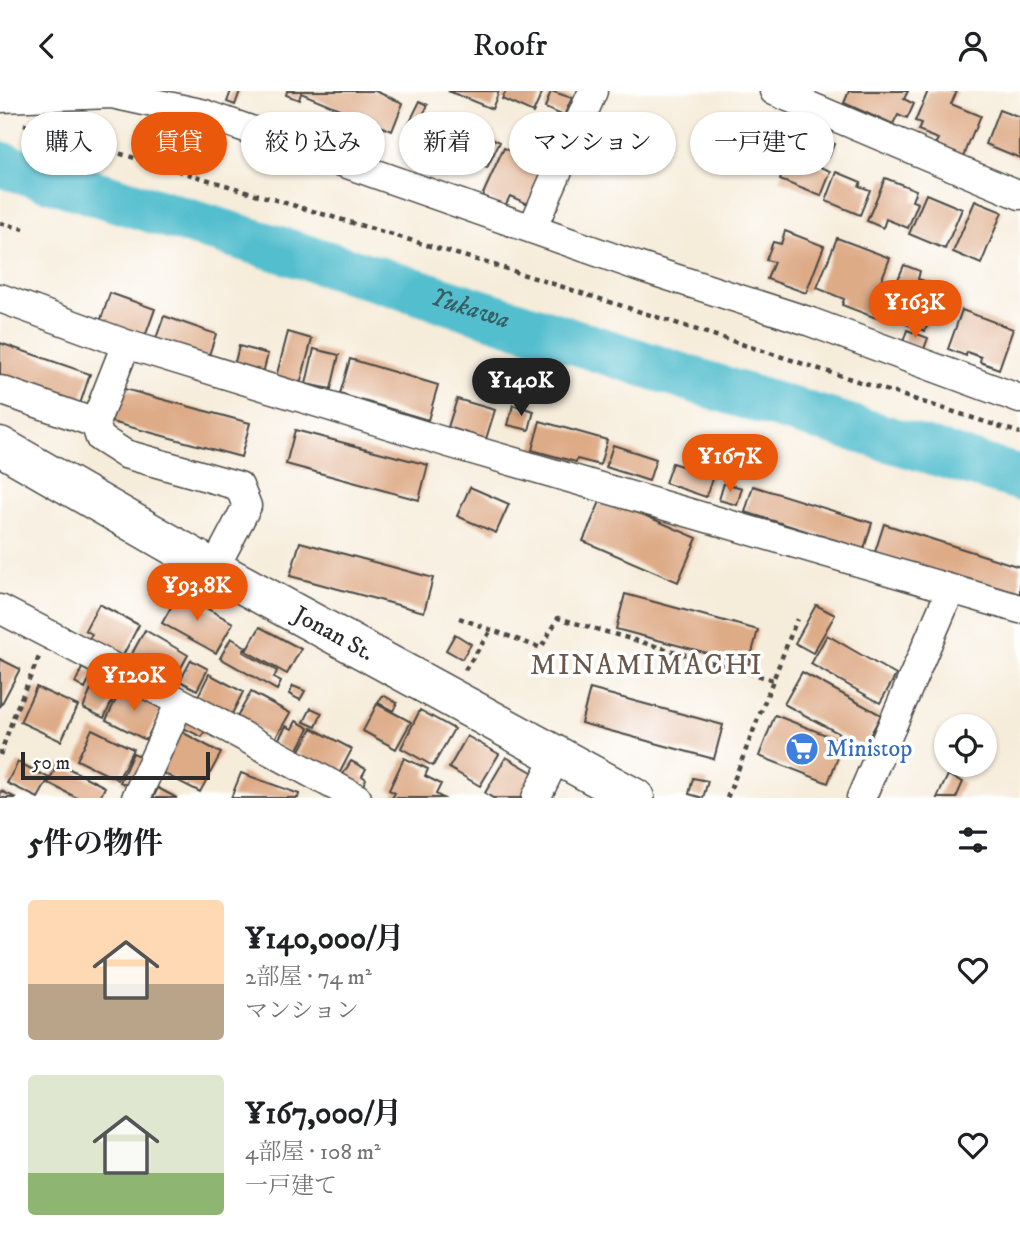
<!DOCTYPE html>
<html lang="ja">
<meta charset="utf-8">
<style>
:root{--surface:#fff;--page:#f6f6f6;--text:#202124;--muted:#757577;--accent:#ea580c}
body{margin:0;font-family:"IM FELL DW Pica","Noto Serif JP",serif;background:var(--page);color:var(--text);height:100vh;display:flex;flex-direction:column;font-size:26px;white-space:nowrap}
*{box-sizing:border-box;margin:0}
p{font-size:23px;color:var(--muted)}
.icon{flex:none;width:38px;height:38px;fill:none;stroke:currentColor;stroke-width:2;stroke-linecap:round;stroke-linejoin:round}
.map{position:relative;height:707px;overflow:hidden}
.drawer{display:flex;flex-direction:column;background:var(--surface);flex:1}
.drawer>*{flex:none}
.banner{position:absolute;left:21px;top:21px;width:978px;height:63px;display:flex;gap:14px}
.buttons{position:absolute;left:934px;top:623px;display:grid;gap:14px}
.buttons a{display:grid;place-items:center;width:63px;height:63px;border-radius:50%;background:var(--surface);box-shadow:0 2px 5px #0004;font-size:35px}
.scale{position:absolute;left:21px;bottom:18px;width:189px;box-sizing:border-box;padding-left:7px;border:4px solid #2b2b2b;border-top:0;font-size:19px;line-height:24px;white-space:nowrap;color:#2b2b2b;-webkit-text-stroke:5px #fff;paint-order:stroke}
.price{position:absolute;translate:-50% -60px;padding:0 16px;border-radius:24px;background:var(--accent);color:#fff;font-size:23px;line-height:46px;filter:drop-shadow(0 2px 4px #0008)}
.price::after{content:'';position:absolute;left:50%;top:42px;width:21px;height:16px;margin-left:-10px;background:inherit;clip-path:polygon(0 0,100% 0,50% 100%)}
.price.on{background:#222;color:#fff}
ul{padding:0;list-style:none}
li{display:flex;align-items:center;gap:21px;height:175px;padding:0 28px}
li span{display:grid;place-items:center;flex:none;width:196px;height:140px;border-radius:7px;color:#555}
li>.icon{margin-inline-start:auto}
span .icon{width:84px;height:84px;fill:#fffc;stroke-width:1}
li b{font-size:30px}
h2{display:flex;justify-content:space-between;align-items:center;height:84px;padding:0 28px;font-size:30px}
.chip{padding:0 24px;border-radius:32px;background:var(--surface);box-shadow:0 2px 5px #0004;font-size:24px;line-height:63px}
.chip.on{background:var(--accent);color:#fff}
header{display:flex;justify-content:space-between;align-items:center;height:91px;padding:0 28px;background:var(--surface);font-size:32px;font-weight:600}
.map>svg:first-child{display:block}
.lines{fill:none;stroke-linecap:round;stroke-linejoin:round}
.river{stroke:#53bece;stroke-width:46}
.building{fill:#deab87}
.street-casing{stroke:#494845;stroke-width:31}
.secondary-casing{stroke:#494845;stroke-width:41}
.path{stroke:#494845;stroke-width:4.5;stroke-dasharray:5 5;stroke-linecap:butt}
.street{stroke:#fff;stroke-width:28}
.secondary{stroke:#fff;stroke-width:38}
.labels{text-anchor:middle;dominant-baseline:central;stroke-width:7;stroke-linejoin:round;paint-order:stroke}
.street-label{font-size:24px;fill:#2b2b2b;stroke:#fff}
.shop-label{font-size:24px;fill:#366cbe;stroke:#fff;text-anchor:start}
.water-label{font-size:26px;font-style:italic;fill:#395e64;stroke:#fff}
.quarter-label{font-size:28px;letter-spacing:2px;fill:#6a584b;stroke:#fff}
</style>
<header><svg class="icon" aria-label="back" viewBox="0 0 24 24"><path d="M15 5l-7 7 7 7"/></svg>Roofr<svg class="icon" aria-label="person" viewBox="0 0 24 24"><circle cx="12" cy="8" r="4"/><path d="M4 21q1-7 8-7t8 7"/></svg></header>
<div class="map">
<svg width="1020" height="707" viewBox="0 0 1020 707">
<rect width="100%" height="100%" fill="#fff"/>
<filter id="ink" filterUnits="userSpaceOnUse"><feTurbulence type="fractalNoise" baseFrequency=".0143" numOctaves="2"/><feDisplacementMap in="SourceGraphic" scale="14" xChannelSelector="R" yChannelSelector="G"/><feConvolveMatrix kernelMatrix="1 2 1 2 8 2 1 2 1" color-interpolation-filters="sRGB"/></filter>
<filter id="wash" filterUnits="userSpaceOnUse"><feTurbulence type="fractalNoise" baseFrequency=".00686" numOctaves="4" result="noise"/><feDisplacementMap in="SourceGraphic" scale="28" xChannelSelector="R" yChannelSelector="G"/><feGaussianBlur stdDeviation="1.57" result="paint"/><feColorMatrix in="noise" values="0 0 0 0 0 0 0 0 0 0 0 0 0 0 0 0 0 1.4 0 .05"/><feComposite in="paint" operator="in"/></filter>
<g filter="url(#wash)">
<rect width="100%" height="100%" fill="#f6ecda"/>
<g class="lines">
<path class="river" id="s1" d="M0,73L407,197L738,303L1020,387"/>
</g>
<g id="blocks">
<path class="building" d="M231,0H240L235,14L227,11Z
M287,0H375L403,12L392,40L366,29L364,35L351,30L354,24L301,2L299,9L286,4Z
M448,0H499L492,18Z
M506,0H543L533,22L502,8Z
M551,0L572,7L564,25L545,17Z
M849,0H908L904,8L914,13L907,28L898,24L893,34L844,12Z
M928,0H957L951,13L980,25L964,65L936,53L939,48L918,40L921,33L915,31Z
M420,10L428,14L413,44L405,40Z
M999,19L1020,27V67L986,53Z
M465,34L500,51L487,78L452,61Z
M804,42L834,53L829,66L818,62L814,72L795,64Z
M504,57L545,76L528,113L510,105L505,115L482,105Z
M790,64L831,80L821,105L780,89Z
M837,81L861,91L859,95L870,99L860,124L826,110Z
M885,87L916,99L912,110L918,112L908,137L886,128L883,137L867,130Z
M926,103L962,118L945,158L909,143Z
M975,110L1002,121L981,173L953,161Z
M785,140L824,155L806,202L767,188L774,171L766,169L773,151L781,153Z
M837,147L890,167L879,195L887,198L876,227L842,214L844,208L817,197Z
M904,174L920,180L918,188L944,196L925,240L898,230L906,211L891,205Z
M110,202L155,218L142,254L98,237Z
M962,219L1013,238L999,278L980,271L981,266L967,261L966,265L948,258Z
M164,225L216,243L206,273L153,256Z
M907,239L928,247L924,258L903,251Z
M288,241L312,248L299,297L275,290Z
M0,252L90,283L79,316L0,290Z
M239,255L268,263L261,290L232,283Z
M314,258L339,264L331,298L306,293Z
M350,268L438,294L428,329L340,303Z
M117,296L250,332L241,366L108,330Z
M457,308L495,319L486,348L448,336Z
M513,314L534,320L529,339L508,334Z
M540,330L607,349L600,374L577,368L576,371L532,359Z
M295,339L428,374L419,409L286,373Z
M613,354L656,368L649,390L606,376Z
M672,372L713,385L706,406L665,392Z
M724,392L742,397L737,414L719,409Z
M753,395L872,432L864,458L745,421Z
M470,396L509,413L496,442L457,425Z
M602,406L697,447L678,491L583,450Z
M884,433L1020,476V507L875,461Z
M300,451L433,487L424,521L290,485Z
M179,502L233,532L216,562L162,532Z
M625,503L758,539L749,573L616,538Z
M99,513L139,534L121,568L87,551L92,543L85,539Z
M816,514L835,524L813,562L795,552Z
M260,536L301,558L287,583L246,560Z
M145,539L188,564L172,593L129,568Z
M455,543L471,553L462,568L446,559Z
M827,544L896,584L880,612L811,573Z
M231,547L246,556L243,561L277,580L274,587L281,591L277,599L220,567Z
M0,568L20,578L0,616Z
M191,569L208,578L197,599L180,590Z
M82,577L92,582L85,598L75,592Z
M802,581L881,624L864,656L784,613Z
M209,583L243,601L230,627L196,609Z
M93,594L115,604L104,627L83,617Z
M293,595L305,600L300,609L289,603Z
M36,596L78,615L61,650L20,631Z
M122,596L163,616L146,649L106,629Z
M590,598L723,634L714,668L581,632Z
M251,601L290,622L275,648L237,626Z
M383,604L397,612L393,620L378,612Z
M377,613L411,631L396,658L363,640Z
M311,617L322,622L316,636L304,631Z
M420,619L454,638L433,675L401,657Z
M775,624L844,651L828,692L759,665Z
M185,625L208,636L202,646L179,635Z
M296,630L309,637L295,664L276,653L286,635L292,638Z
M312,637L352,658L338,685L298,663Z
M92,638L133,658L118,689L77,669Z
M180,640L221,662L200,701L159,680Z
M467,645L499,663L480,695L449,677Z
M133,662L145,667L131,696L120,691Z
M506,666L537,684L523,707H493L485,702Z
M404,667L428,678L425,685L441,693L436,703L443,707H392L395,702L389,699Z
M351,670L366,678L362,685L366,688L362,696L342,685Z
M18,671L49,687L38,707L7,692Z
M58,672L105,696L100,707H77L48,692Z
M241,682L299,703L298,707H231Z
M948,684L963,691L956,707H937Z
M693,687L708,690L703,707L689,703Z
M158,697L177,707H153Z
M1,700L16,707H0Z"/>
</g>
</g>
<g filter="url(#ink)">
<use href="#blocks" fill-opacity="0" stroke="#494845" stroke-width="2"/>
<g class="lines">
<defs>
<path id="street" d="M774,0L1020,104
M0,7L112,3L205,23L637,175L808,230L1020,308
M532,138L593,0
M0,207L126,253L449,352L1020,518
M0,299L95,332L100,347L125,363L239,395L247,415L214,478
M95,332L126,253
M0,518L180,611L357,707
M136,707L180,611
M536,707L557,664
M861,707L951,498"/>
<g id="secondary">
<path id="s2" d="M0,355L214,478L635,707"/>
</g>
</defs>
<use href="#street" class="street-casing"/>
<use href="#secondary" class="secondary-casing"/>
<path class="path" d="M24,34L497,175L1020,342
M180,79L195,46
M0,132L24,138
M459,527L541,557L558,527L773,589
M465,579L491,539
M0,664L16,619L39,566
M727,707L797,528"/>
<use href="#street" class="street"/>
<use href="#secondary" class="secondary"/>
</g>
</g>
<defs>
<symbol id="supermarket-disc" viewBox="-11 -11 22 22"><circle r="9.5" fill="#3f7fe0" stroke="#fff"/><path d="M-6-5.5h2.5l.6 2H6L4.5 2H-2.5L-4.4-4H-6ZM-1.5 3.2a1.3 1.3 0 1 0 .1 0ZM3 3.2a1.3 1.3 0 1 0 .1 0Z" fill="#fff"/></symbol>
</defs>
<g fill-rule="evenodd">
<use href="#supermarket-disc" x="783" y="639" width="38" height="38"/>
</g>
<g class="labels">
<g class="street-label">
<text stroke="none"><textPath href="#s2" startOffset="383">Jonan St.</textPath></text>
</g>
<g class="shop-label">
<text x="826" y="658">Ministop</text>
</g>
<g class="water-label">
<text stroke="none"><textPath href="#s1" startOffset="492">Yukawa</textPath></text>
</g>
<g class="quarter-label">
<text x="647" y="574">MINAMIMACHI</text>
</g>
</g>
</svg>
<div class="buttons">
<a><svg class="icon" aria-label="locate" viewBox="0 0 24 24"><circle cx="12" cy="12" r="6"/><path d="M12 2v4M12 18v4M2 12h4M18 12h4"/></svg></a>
</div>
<div class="scale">50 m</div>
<b class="price" style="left:915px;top:249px">¥163K</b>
<b class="price on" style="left:521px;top:327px">¥140K</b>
<b class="price" style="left:730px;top:403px">¥167K</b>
<b class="price" style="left:197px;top:532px">¥93.8K</b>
<b class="price" style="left:134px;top:622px">¥120K</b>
<div class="banner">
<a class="chip">購入</a>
<a class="chip on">賃貸</a>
<a class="chip">絞り込み</a>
<a class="chip">新着</a>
<a class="chip">マンション</a>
<a class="chip">一戸建て</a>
</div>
</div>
<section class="drawer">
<h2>5件の物件<svg class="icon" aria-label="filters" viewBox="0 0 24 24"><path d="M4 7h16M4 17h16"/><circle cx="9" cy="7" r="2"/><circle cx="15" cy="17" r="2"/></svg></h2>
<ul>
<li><span style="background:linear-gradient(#ffd9b3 60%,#b9a48a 0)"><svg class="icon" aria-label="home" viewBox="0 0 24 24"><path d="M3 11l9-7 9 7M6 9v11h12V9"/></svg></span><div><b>¥140,000/月</b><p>2部屋 · 74 m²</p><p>マンション</p></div><svg class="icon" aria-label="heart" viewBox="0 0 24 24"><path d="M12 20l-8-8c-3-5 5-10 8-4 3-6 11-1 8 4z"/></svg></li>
<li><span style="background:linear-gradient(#dfe7d0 70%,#8fb573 0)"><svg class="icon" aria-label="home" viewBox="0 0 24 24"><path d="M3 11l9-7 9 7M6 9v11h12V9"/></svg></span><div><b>¥167,000/月</b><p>4部屋 · 108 m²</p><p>一戸建て</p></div><svg class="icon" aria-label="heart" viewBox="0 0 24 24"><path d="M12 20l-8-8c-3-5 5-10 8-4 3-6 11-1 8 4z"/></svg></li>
</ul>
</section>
